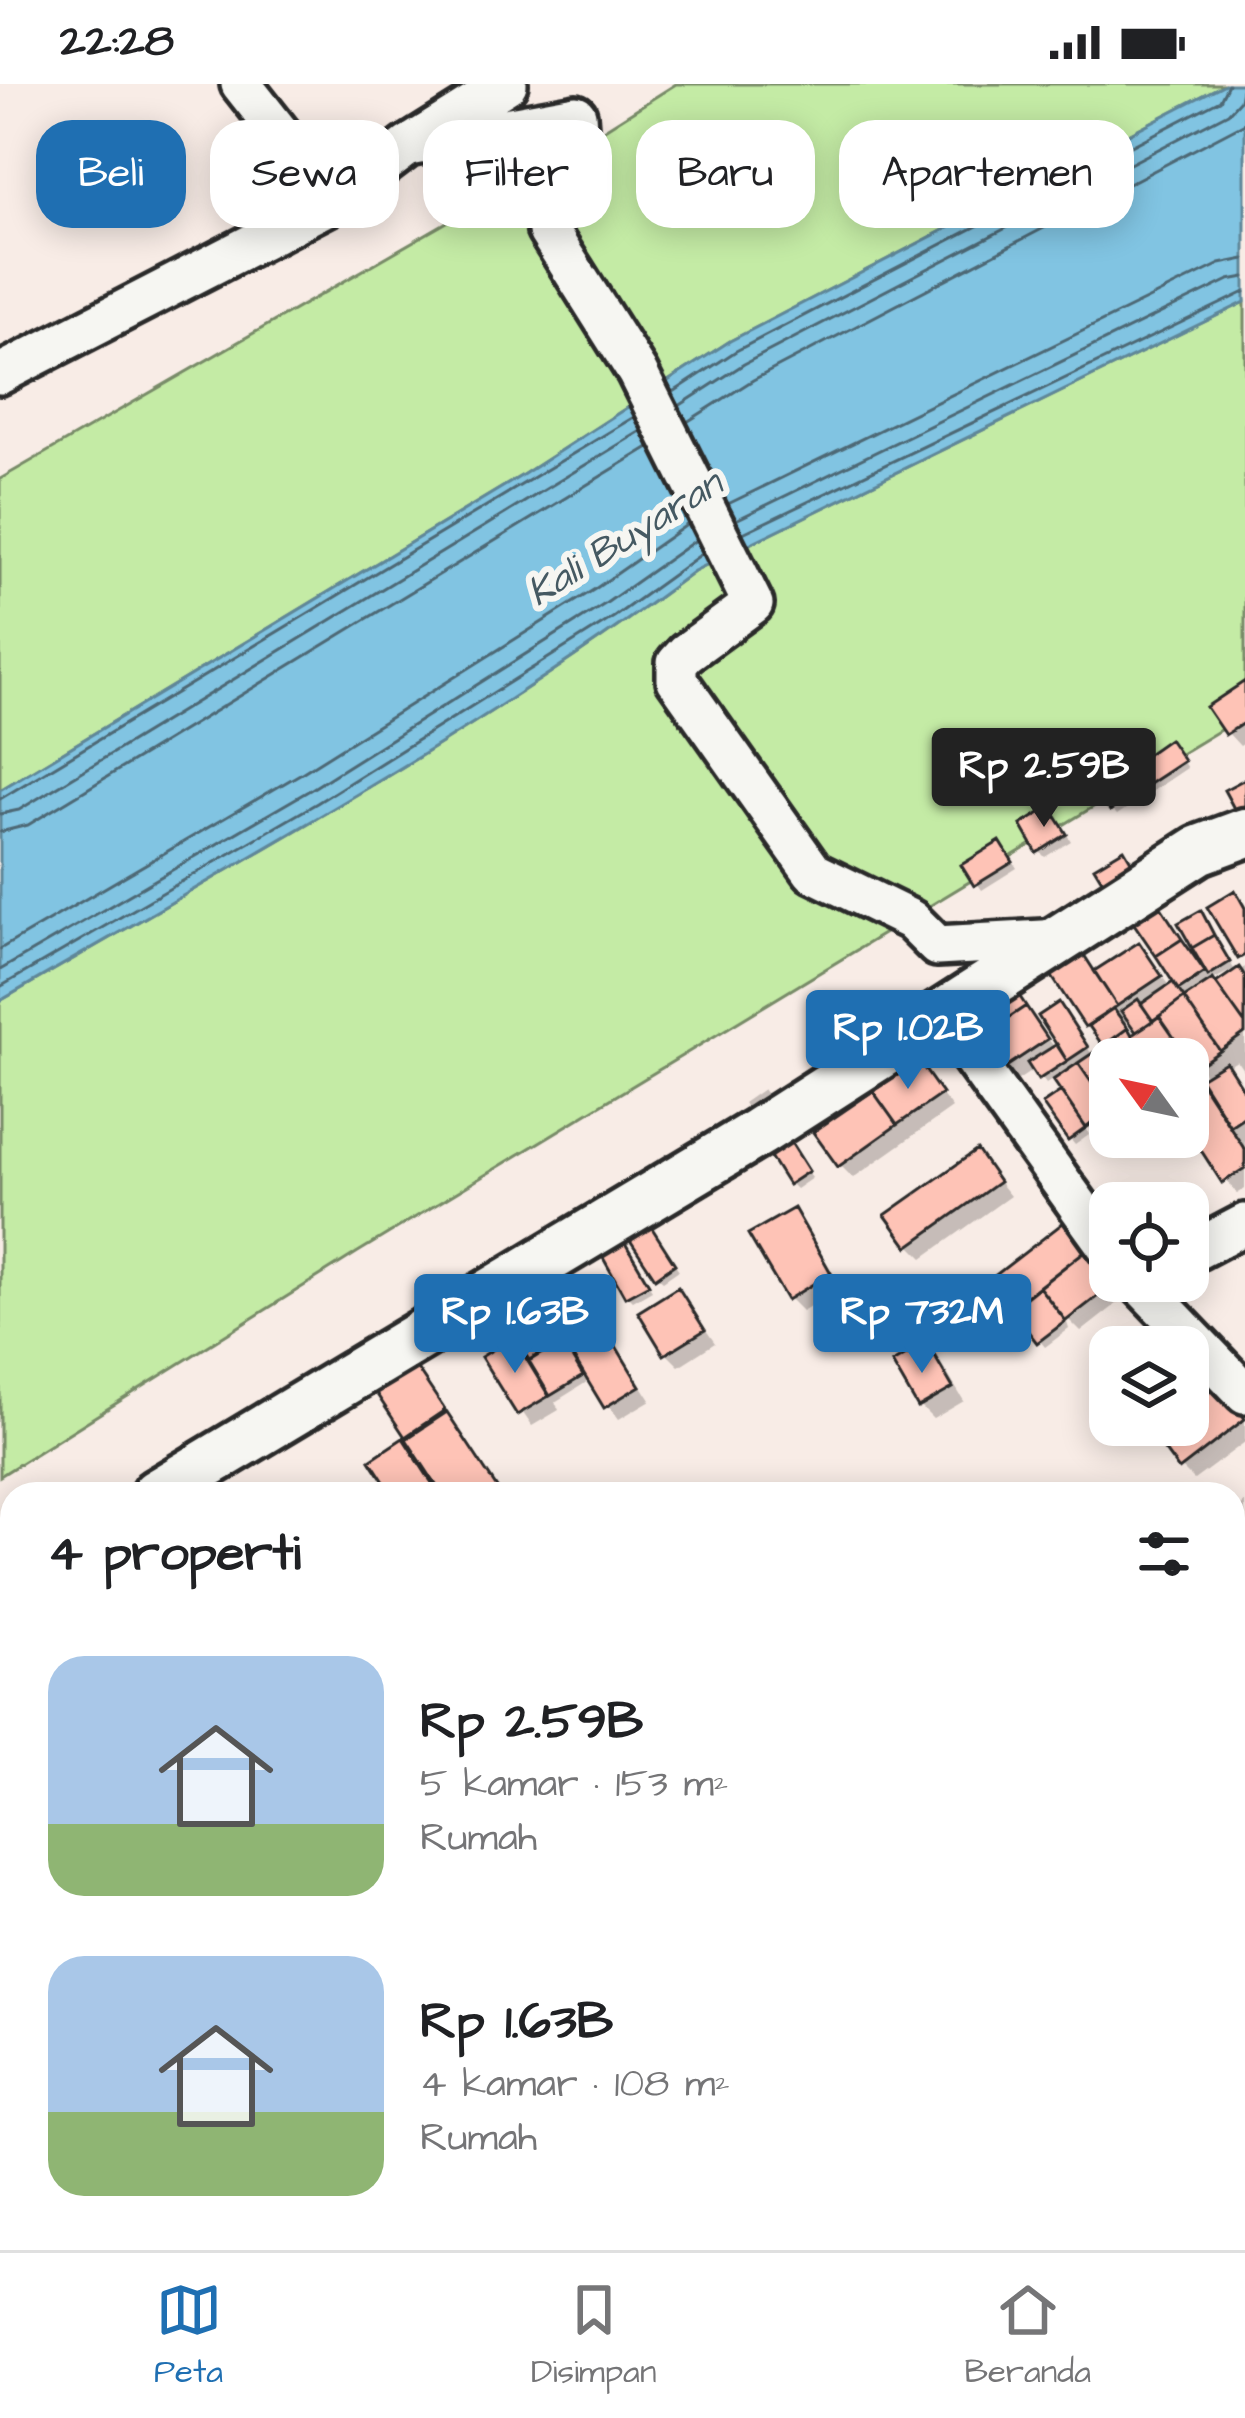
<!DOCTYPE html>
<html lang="id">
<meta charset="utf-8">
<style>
:root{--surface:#fff;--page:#f2f2f2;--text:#202124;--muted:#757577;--line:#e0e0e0;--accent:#1f6fb2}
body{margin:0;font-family:"Architects Daughter",sans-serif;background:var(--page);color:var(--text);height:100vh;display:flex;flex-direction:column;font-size:45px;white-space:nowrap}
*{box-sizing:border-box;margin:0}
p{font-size:39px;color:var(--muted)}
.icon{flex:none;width:66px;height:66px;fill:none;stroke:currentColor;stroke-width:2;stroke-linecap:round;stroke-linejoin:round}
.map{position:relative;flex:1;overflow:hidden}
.panel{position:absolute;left:0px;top:1398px;width:1245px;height:768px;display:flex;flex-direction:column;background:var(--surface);border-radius:36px 36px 0 0;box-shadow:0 6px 30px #0003}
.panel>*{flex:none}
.guide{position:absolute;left:36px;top:36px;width:1173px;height:108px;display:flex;gap:24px}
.needle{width:78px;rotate:303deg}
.fabs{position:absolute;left:1089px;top:954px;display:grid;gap:24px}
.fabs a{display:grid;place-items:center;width:120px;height:120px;border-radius:24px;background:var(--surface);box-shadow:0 6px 30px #0003;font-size:60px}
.price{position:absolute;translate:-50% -102px;padding:0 27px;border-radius:12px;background:var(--accent);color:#fff;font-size:39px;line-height:78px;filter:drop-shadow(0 3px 6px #0008)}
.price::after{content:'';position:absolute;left:50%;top:72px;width:36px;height:27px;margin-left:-18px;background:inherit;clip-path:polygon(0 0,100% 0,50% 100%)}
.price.active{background:#222;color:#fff}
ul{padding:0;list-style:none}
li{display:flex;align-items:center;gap:36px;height:300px;padding:0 48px}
li span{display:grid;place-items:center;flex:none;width:336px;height:240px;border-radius:36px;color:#555}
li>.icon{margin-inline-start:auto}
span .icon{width:144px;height:144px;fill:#fffc;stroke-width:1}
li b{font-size:51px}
h2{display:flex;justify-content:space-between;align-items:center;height:144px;padding:0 48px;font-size:51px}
.pill{padding:0 42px;border-radius:36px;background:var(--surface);box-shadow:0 6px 30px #0003;font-size:42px;line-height:108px}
.pill.active{background:var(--accent);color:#fff}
.status{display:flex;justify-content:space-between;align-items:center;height:84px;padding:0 60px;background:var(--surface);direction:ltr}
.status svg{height:33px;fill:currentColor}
.menu{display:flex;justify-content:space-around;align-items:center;height:168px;border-top:3px solid var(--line);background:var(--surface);font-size:33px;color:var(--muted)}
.menu a{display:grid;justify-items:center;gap:6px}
.menu .active{color:var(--accent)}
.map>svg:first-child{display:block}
.green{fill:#c4eba5;stroke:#788b68;stroke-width:3}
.water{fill:#81c4e2;stroke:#5f8799;stroke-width:3}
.shadow{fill:#0003;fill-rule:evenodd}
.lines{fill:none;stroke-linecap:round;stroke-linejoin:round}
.shore{stroke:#4d6874;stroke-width:3}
.building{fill:#fec3b6;stroke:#2b2b2b;stroke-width:3}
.minor-casing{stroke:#2b2b2b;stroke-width:48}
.tertiary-casing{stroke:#2b2b2b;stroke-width:57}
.minor{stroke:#f6f6f2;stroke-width:39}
.tertiary{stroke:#f6f6f2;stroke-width:48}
.labels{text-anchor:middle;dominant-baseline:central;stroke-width:12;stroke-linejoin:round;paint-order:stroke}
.water-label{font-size:39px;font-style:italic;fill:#455962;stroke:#f6f6f2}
</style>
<div class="status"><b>22:28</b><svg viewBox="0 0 49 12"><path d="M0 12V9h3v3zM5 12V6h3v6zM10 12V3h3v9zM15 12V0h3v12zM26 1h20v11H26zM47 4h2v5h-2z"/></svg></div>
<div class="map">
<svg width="1245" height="2166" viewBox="0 0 1245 2166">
<rect width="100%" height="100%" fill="#f8ece6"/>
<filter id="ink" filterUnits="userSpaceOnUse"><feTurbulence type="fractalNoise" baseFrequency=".00833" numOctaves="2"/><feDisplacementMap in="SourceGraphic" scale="24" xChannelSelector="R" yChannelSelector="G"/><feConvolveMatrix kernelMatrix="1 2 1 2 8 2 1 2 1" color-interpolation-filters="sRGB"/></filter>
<g filter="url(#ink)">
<path class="green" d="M676,0H1225L730,257L521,392L0,706V395L560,73Z
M1245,218V631L358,1168L0,1392V917C234,781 477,651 694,487Z"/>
<path class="water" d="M1225,0H1245V218L694,487C477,651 234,781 0,917V706L521,392L730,257Z"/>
<path class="shadow" d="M1245,600V659L1240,662L1228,649Z
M1174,665L1187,684L1117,731L1112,725Z
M1055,732L1071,757L1045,773L1039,767Z
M1005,766L1017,784L982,806L965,782Z
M1206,836L1234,885L1211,897L1217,902L1245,883V989L1237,977L1227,983L1245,1005V1105L1237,1110L1188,1041V1006L1208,993L1194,978L1188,982V975H1110V1049L1101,1055L1085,1039L1089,1051L1075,1061L1070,1055L1065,1008L1055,994L1046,1000L1035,985L1018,996L1005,983L1031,932L1055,964L1061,960L1064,928L1093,972L1107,963L1045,877L1073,858L1097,889L1138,861L1170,903L1200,875ZM1130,935L1148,966L1123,939Z
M888,929L894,935L874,962L862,945Z
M918,980L952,1024L853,1094L840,1081Z
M763,1005L778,1025L753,1033L743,1019Z
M790,1058L812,1094L796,1105L790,1099Z
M976,1070L1010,1112L923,1174L910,1161Z
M793,1128L842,1203L802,1227L789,1214Z
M648,1140L679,1186L663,1197L657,1192Z
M1080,1152L1110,1197L1127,1212L1081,1248L1065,1232L1069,1245L1045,1263L992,1198Z
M625,1162L652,1206L633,1217L627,1211Z
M577,1201L651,1316L619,1335L590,1296L555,1318L559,1326L532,1342L485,1274L518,1253L510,1240Z
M678,1206L715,1259L679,1282L666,1269Z
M915,1237L964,1317L933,1335L920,1322L908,1274Z
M1188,1274L1245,1333V1358L1194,1396L1182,1384L1171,1341H1188Z
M412,1281L425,1294L502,1410H395L402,1358L421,1372L376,1304Z
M1245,1418V1447L1233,1432Z
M1233,1502L1245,1517V1535L1233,1545Z
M1245,1608V1629L1234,1616Z"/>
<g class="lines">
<path class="shore" d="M672,309L736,267L1220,16L1228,0
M679,322L744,280L1228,29L1240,16L1243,0
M687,338L753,296L1245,39
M728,420L1220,180L1245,175
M736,436L1229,196L1245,193
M743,449L1245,208
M0,715L634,333
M0,730L19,726L641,347
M0,748L28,741L649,363
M0,865L300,690L595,505L688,440
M0,886L310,706L605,520L696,456
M0,903L317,719L614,533L703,469"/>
</g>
<path class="building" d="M1245,597V638L1225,651L1206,623Z
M1169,655L1184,677L1146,702L1132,681Z
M1132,681L1146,702L1110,727L1095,706Z
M1245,695V728L1238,732L1224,706Z
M1050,723L1067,750L1037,769L1021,741Z
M1000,757L1013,778L974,802L961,781Z
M1124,765L1141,794L1111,811L1094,783Z
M1235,806L1245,824V871L1238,875L1207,823Z
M1155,814L1182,855L1156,872L1128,831Z
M1201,826L1214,851L1192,864L1178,839Z
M1214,851L1230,878L1208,892L1192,864Z
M1073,854L1117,922L1085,943L1041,876Z
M1182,855L1205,888L1178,906L1156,872Z
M1139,858L1162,892L1117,922L1094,887Z
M1239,883L1245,892V940L1216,899Z
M1213,895L1245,940V949L1220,967L1184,914Z
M1010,898L1026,922L981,952L965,927Z
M1173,898L1184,914L1153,937L1141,920Z
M1184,914L1220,967L1195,984L1159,932Z
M1138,915L1153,937L1136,948L1121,927Z
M1059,918L1088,963L1067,977L1038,932Z
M1026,922L1048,955L1003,985L981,952Z
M1113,924L1128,944L1103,962L1089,942Z
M1159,932L1188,974L1186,975H1149L1132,951Z
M1128,944L1132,951L1149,975H1111L1103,962Z
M1057,960L1067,977L1038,996L1027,979Z
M1103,962L1111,975L1110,1025L1078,979Z
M918,976L942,1010L897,1041L873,1007Z
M1226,978L1245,1008V1032L1230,1042L1200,994Z
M1078,979L1110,1025L1086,1044L1053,996Z
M1199,995L1245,1066V1084L1222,1099L1188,1046V1003Z
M873,1007L897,1041L838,1083L813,1048Z
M1061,1007L1086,1044L1068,1057L1042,1020Z
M785,1049L809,1087L788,1101L764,1063Z
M977,1066L999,1098L908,1163L885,1131Z
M794,1124L831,1189L787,1216L748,1150Z
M643,1130L675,1180L655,1194L622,1144Z
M1068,1135L1090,1163L1010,1225L988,1197Z
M625,1159L649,1200L625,1213L602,1172Z
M1090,1163L1110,1197L1116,1198L1066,1237L1039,1203Z
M577,1197L599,1234L563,1256L540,1219Z
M678,1203L705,1246L664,1271L638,1228Z
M1039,1203L1066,1237L1037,1259L1011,1225Z
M539,1219L562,1256L529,1276L506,1239Z
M910,1227L927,1259L903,1273L885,1241Z
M599,1234L640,1302L604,1324L563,1256Z
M1158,1238L1181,1263H1140L1133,1253Z
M513,1253L549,1312L517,1331L481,1273Z
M562,1257L583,1292L550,1312L529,1277Z
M927,1259L953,1304L918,1324L892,1279Z
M412,1277L445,1326L405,1353L372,1303Z
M1220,1300L1245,1335L1179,1386L1153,1351L1167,1341H1188V1324Z
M447,1328L501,1410H442L406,1355Z
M403,1354L439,1410H392L370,1376Z
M12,1514V1568L6,1572L0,1561V1521Z"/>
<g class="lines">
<defs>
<path id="minor" d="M241,0L334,118
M408,62L576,31L579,71L548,147L637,288L753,520L686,569L677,579V596L813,788L911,836L937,862L1061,855
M0,290L334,118L408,62L507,0
M943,933L1110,1166
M1188,1170L1245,1140
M1137,1197L1245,1309
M1233,1577L1245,1565
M1233,2092L1245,2103"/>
<path id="tertiary" d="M156,1410L759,1048L1199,766L1245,749
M0,1506L12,1498"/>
</defs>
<use href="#minor" class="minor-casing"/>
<use href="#tertiary" class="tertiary-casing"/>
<use href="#minor" class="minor"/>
<use href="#tertiary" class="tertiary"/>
</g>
</g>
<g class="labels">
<g class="water-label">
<text transform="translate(625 455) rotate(-32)">Kali Buyaran</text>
</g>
</g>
</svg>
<div class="fabs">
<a><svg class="needle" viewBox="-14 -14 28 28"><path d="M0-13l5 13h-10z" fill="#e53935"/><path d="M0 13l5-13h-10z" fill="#757577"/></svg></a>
<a><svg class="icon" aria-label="locate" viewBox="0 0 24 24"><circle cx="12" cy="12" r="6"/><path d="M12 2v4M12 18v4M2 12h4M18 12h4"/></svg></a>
<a><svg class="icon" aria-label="layers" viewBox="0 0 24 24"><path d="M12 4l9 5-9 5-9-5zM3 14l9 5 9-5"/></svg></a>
</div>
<b class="price active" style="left:1044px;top:746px">Rp 2.59B</b>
<b class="price" style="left:908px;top:1008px">Rp 1.02B</b>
<b class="price" style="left:515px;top:1292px">Rp 1.63B</b>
<b class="price" style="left:922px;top:1292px">Rp 732M</b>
<div class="guide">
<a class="pill active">Beli</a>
<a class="pill">Sewa</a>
<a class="pill">Filter</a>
<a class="pill">Baru</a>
<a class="pill">Apartemen</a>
</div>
<section class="panel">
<h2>4 properti<svg class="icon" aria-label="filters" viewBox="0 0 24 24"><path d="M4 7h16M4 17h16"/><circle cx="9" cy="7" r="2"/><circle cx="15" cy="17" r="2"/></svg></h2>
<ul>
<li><span style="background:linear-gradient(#a9c7e8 70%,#8fb573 0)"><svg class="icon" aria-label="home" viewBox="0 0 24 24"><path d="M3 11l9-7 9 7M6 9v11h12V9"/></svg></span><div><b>Rp 2.59B</b><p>5 kamar · 153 m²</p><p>Rumah</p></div></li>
<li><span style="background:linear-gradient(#a9c7e8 65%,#8fb573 0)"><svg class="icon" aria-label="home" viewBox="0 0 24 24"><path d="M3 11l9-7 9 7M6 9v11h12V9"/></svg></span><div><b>Rp 1.63B</b><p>4 kamar · 108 m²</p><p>Rumah</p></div></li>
</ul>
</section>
</div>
<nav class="menu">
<a class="active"><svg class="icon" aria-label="map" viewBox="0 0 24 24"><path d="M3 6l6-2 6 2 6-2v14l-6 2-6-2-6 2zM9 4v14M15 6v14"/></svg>Peta</a>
<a><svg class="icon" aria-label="saved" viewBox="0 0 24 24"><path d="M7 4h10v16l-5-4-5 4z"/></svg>Disimpan</a>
<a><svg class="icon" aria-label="home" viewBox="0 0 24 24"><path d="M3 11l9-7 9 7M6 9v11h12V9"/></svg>Beranda</a>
</nav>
